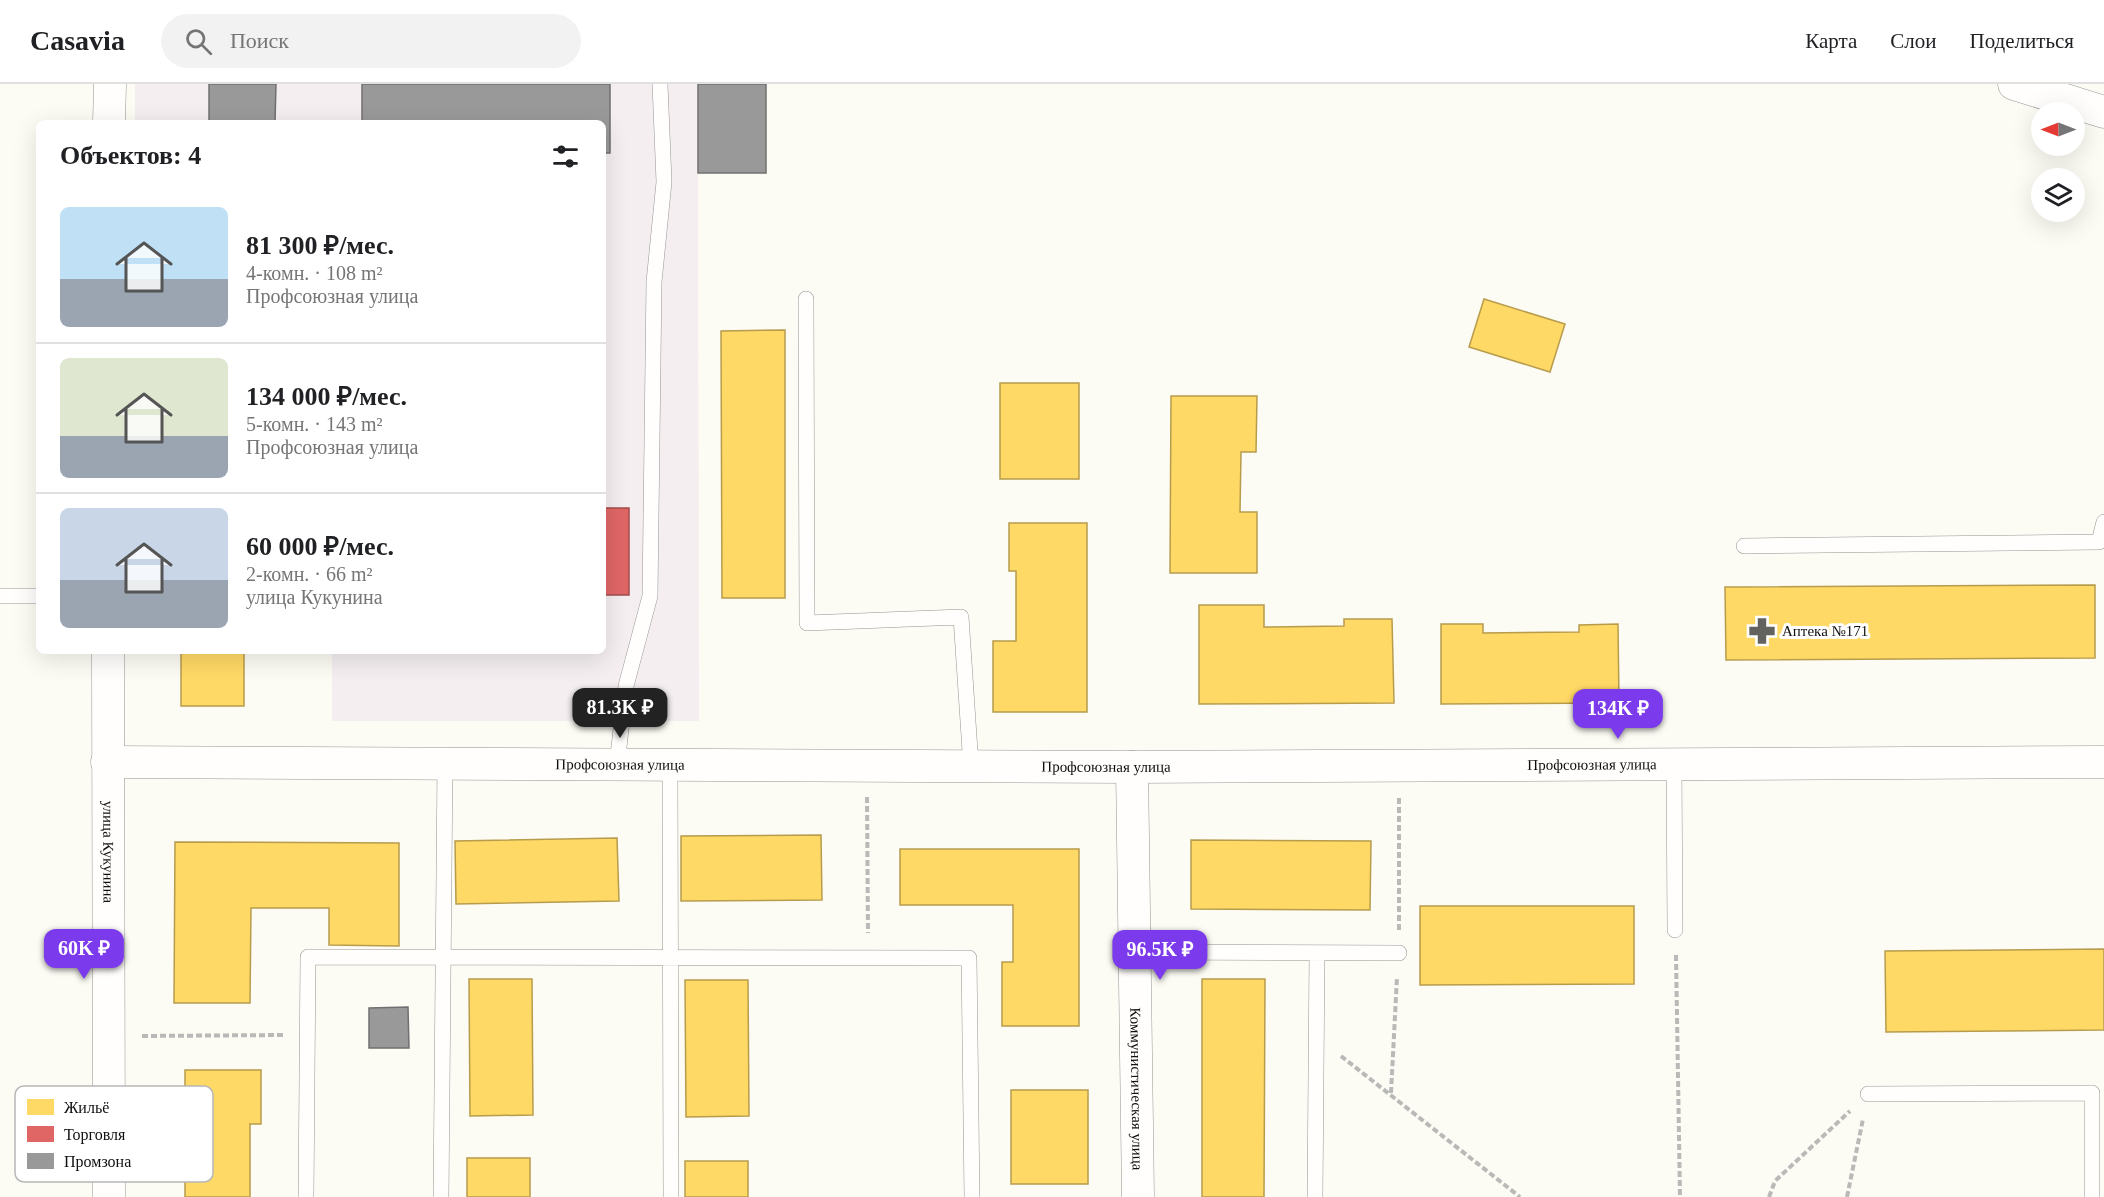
<!DOCTYPE html>
<html lang="ru">
<meta charset="utf-8">
<style>
:root{--surface:#fff;--page:#f2f2f2;--text:#202124;--muted:#757577;--line:#e0e0e0;--accent:#7c3aed}
body{margin:0;font-family:Georgia,serif;background:var(--page);color:var(--text);height:100vh;display:flex;flex-direction:column;font-size:22px;white-space:nowrap}
*{box-sizing:border-box;margin:0}
p{font-size:20px;color:var(--muted)}
.icon{flex:none;width:33px;height:33px;fill:none;stroke:currentColor;stroke-width:2;stroke-linecap:round;stroke-linejoin:round}
.map{position:relative;flex:1;overflow:hidden}
.panel{position:absolute;left:36px;top:36px;width:570px;height:534px;display:flex;flex-direction:column;background:var(--surface);border-radius:9px;box-shadow:0 6px 24px #0002}
.panel>*{flex:none}
.needle{width:39px;rotate:270deg}
.controls{position:absolute;left:2031px;top:18px;display:grid;gap:12px}
.controls a{display:grid;place-items:center;width:54px;height:54px;border-radius:50%;background:var(--surface);box-shadow:0 6px 24px #0002;font-size:30px}
.price{position:absolute;translate:-50% -51px;padding:0 14px;border-radius:12px;background:var(--accent);color:#fff;font-size:20px;line-height:39px;filter:drop-shadow(0 2px 3px #0008)}
.price::after{content:'';position:absolute;left:50%;top:36px;width:18px;height:14px;margin-left:-9px;background:inherit;clip-path:polygon(0 0,100% 0,50% 100%)}
.price.selected{background:#222;color:#fff}
ul{padding:0;list-style:none}
li{display:flex;align-items:center;gap:18px;height:150px;padding:0 24px}
li+li{border-top:2px solid var(--line)}
li span{display:grid;place-items:center;flex:none;width:168px;height:120px;border-radius:9px;color:#555}
li>.icon{margin-inline-start:auto}
span .icon{width:72px;height:72px;fill:#fffc;stroke-width:1}
li b{font-size:26px}
h2{display:flex;justify-content:space-between;align-items:center;height:72px;padding:0 24px;font-size:26px}
header{display:flex;align-items:center;gap:36px;box-sizing:border-box;height:84px;padding:0 30px;background:var(--surface);border-bottom:2px solid var(--line)}
header strong{font-size:28px}
nav{display:flex;gap:33px;margin-inline-start:auto;font-size:21px}
.search{width:420px;height:54px;background:var(--page);display:flex;align-items:center;gap:15px;box-sizing:border-box;padding:0 21px;border-radius:33px;color:var(--muted);font-size:22px}
.map>svg:first-child{display:block}
.industrial{fill:#f4eef1}
.homes{fill:#ffd966;stroke:#b79c4c;stroke-width:1.5}
.shops{fill:#e06666;stroke:#a14c4c;stroke-width:1.5}
.industry{fill:#999;stroke:#707070;stroke-width:1.5}
.lines{fill:none;stroke-linecap:round;stroke-linejoin:round}
.service-casing{stroke:#969592;stroke-width:16}
.minor-casing{stroke:#969592;stroke-width:33}
.path{stroke:#b9b9b8;stroke-width:4;stroke-dasharray:6 3;stroke-linecap:butt}
.service{stroke:#fffefd;stroke-width:15}
.minor{stroke:#fffefd;stroke-width:32}
.labels{text-anchor:middle;dominant-baseline:central;stroke-width:6;stroke-linejoin:round;paint-order:stroke}
.poi-label{font-size:15px;fill:#0f0f0f;stroke:#fff;text-anchor:start}
.street-label{font-size:15px;fill:#0f0f0f;stroke:#fff}
.key{fill:#fff;stroke:#b7b7b7;stroke-width:1.5}
.key-label{font-size:16px;fill:#0f0f0f}
</style>
<header>
<strong>Casavia</strong>
<div class="search"><svg class="icon" aria-label="search" viewBox="0 0 24 24"><circle cx="10" cy="10" r="6"/><path d="M15 15l6 6"/></svg>Поиск</div>
<nav><a>Карта</a><a>Слои</a><a>Поделиться</a></nav>
</header>
<div class="map">
<svg width="2104" height="1113" viewBox="0 0 2104 1113">
<rect width="100%" height="100%" fill="#fcfbf4"/>
<path class="industrial" d="M135,0H766V89H698L699,637H332V567H603V39H135Z"/>
<path class="homes" d="M1484,215L1565,240L1550,288L1469,263Z
M785,246V514H722L721,247Z
M1000,299H1079V395H1000Z
M1171,312H1257L1256,368H1241L1240,428H1257V489H1170Z
M1009,439H1087V628H993V557H1016V487H1009Z
M2095,501V574L1726,576L1725,503Z
M1199,521H1264V543L1344,542V535H1392L1394,619L1199,620Z
M1441,540H1483V549L1579,548V541L1618,540L1619,619L1441,620Z
M181,567H244V622H181Z
M821,751L822,816L681,817V752Z
M617,754L619,817L456,820L455,757Z
M1191,756L1371,757L1370,826L1191,825Z
M175,758L399,759V862L329,861V824H251L250,919H174Z
M900,765H1079V942H1002V878H1013V821H900Z
M1420,822H1634V900L1420,901Z
M2104,865V946L1886,948L1885,867Z
M469,895H532L533,1031L470,1032Z
M1202,895H1265L1264,1113H1202Z
M685,896H748L749,1032L686,1033Z
M185,986H261V1040H250V1113H185Z
M1011,1006H1088V1100H1011Z
M467,1074H530V1113H467Z
M685,1077H748V1113H685Z"/>
<path class="shops" d="M603,424H629V511H603Z"/>
<path class="industry" d="M209,0H276L275,39H209Z
M362,0H610V69H603V39H362Z
M698,0H766V89H698Z
M408,923L409,964H369V924Z"/>
<g class="lines">
<defs>
<path id="service" d="M806,215L807,539L961,533L971,682
M1744,462L2099,458L2104,438
M0,512H39
M617,680L626,602L650,512L654,198L664,98L660,0
M1674,680L1675,846
M670,681L671,1113
M1135,868L1399,869
M1868,1010L2092,1009V1113
M306,1113L308,873L969,874L972,1113
M441,1113L445,679
M1315,1113L1317,869"/>
<g id="minor">
<path d="M2014,0L2104,28"/>
<path d="M109,39L110,0"/>
<path id="s1" d="M108,567L109,1113"/>
<path id="s2" d="M107,678L1132,683L2104,678"/>
<path id="s3" d="M1132,683L1138,1113"/>
</g>
</defs>
<use href="#service" class="service-casing"/>
<use href="#minor" class="minor-casing"/>
<path class="path" d="M867,713L868,849
M1399,846V713
M1676,871L1680,1113
M142,952L285,951
M1341,972L1520,1113
M1391,1009L1397,893
M1769,1113L1775,1097L1850,1027
M1847,1113L1863,1035"/>
<use href="#service" class="service"/>
<use href="#minor" class="minor"/>
</g>
<defs>
<symbol id="pharmacy-bare" viewBox="-9 -9 18 18"><path d="M-2-6h4v4h4v4h-4v4h-4v-4h-4v-4h4Z" fill="#62625f" stroke="#fff" stroke-width="2.5" paint-order="stroke"/></symbol>
</defs>
<g fill-rule="evenodd">
<use href="#pharmacy-bare" x="1743" y="528" width="38" height="38"/>
</g>
<g class="labels">
<g class="poi-label">
<text x="1782" y="547">Аптека №171</text>
</g>
<g class="street-label">
<text stroke="none"><textPath href="#s2" startOffset="513">Профсоюзная улица</textPath></text>
<text stroke="none"><textPath href="#s2" startOffset="1485">Профсоюзная улица</textPath></text>
<text stroke="none"><textPath href="#s2" startOffset="999">Профсоюзная улица</textPath></text>
<text stroke="none"><textPath href="#s1" startOffset="201">улица Кукунина</textPath></text>
<text stroke="none"><textPath href="#s3" startOffset="322">Коммунистическая улица</textPath></text>
</g>
</g>
<rect x="15" y="1002" width="198" height="96" rx="9" class="key"/>
<rect x="27" y="1015" width="27" height="16" fill="#ffd966"/>
<rect x="27" y="1042" width="27" height="16" fill="#e06666"/>
<rect x="27" y="1069" width="27" height="16" fill="#999"/>
<g class="key-label">
<text x="64" y="1029">Жильё</text>
<text x="64" y="1056">Торговля</text>
<text x="64" y="1083">Промзона</text>
</g>
</svg>
<div class="controls">
<a><svg class="needle" viewBox="-14 -14 28 28"><path d="M0-13l5 13h-10z" fill="#e53935"/><path d="M0 13l5-13h-10z" fill="#757577"/></svg></a>
<a><svg class="icon" aria-label="layers" viewBox="0 0 24 24"><path d="M12 4l9 5-9 5-9-5zM3 14l9 5 9-5"/></svg></a>
</div>
<b class="price selected" style="left:620px;top:655px">81.3K ₽</b>
<b class="price" style="left:1618px;top:656px">134K ₽</b>
<b class="price" style="left:84px;top:896px">60K ₽</b>
<b class="price" style="left:1160px;top:897px">96.5K ₽</b>
<section class="panel">
<h2>Объектов: 4<svg class="icon" aria-label="filters" viewBox="0 0 24 24"><path d="M4 7h16M4 17h16"/><circle cx="9" cy="7" r="2"/><circle cx="15" cy="17" r="2"/></svg></h2>
<ul>
<li><span style="background:linear-gradient(#bfe0f5 60%,#9aa5b1 0)"><svg class="icon" aria-label="home" viewBox="0 0 24 24"><path d="M3 11l9-7 9 7M6 9v11h12V9"/></svg></span><div><b>81 300 ₽/мес.</b><p>4-комн. · 108 m²</p><p>Профсоюзная улица</p></div></li>
<li><span style="background:linear-gradient(#dfe7d0 65%,#9aa5b1 0)"><svg class="icon" aria-label="home" viewBox="0 0 24 24"><path d="M3 11l9-7 9 7M6 9v11h12V9"/></svg></span><div><b>134 000 ₽/мес.</b><p>5-комн. · 143 m²</p><p>Профсоюзная улица</p></div></li>
<li><span style="background:linear-gradient(#c9d6e8 60%,#9aa5b1 0)"><svg class="icon" aria-label="home" viewBox="0 0 24 24"><path d="M3 11l9-7 9 7M6 9v11h12V9"/></svg></span><div><b>60 000 ₽/мес.</b><p>2-комн. · 66 m²</p><p>улица Кукунина</p></div></li>
</ul>
</section>
</div>
